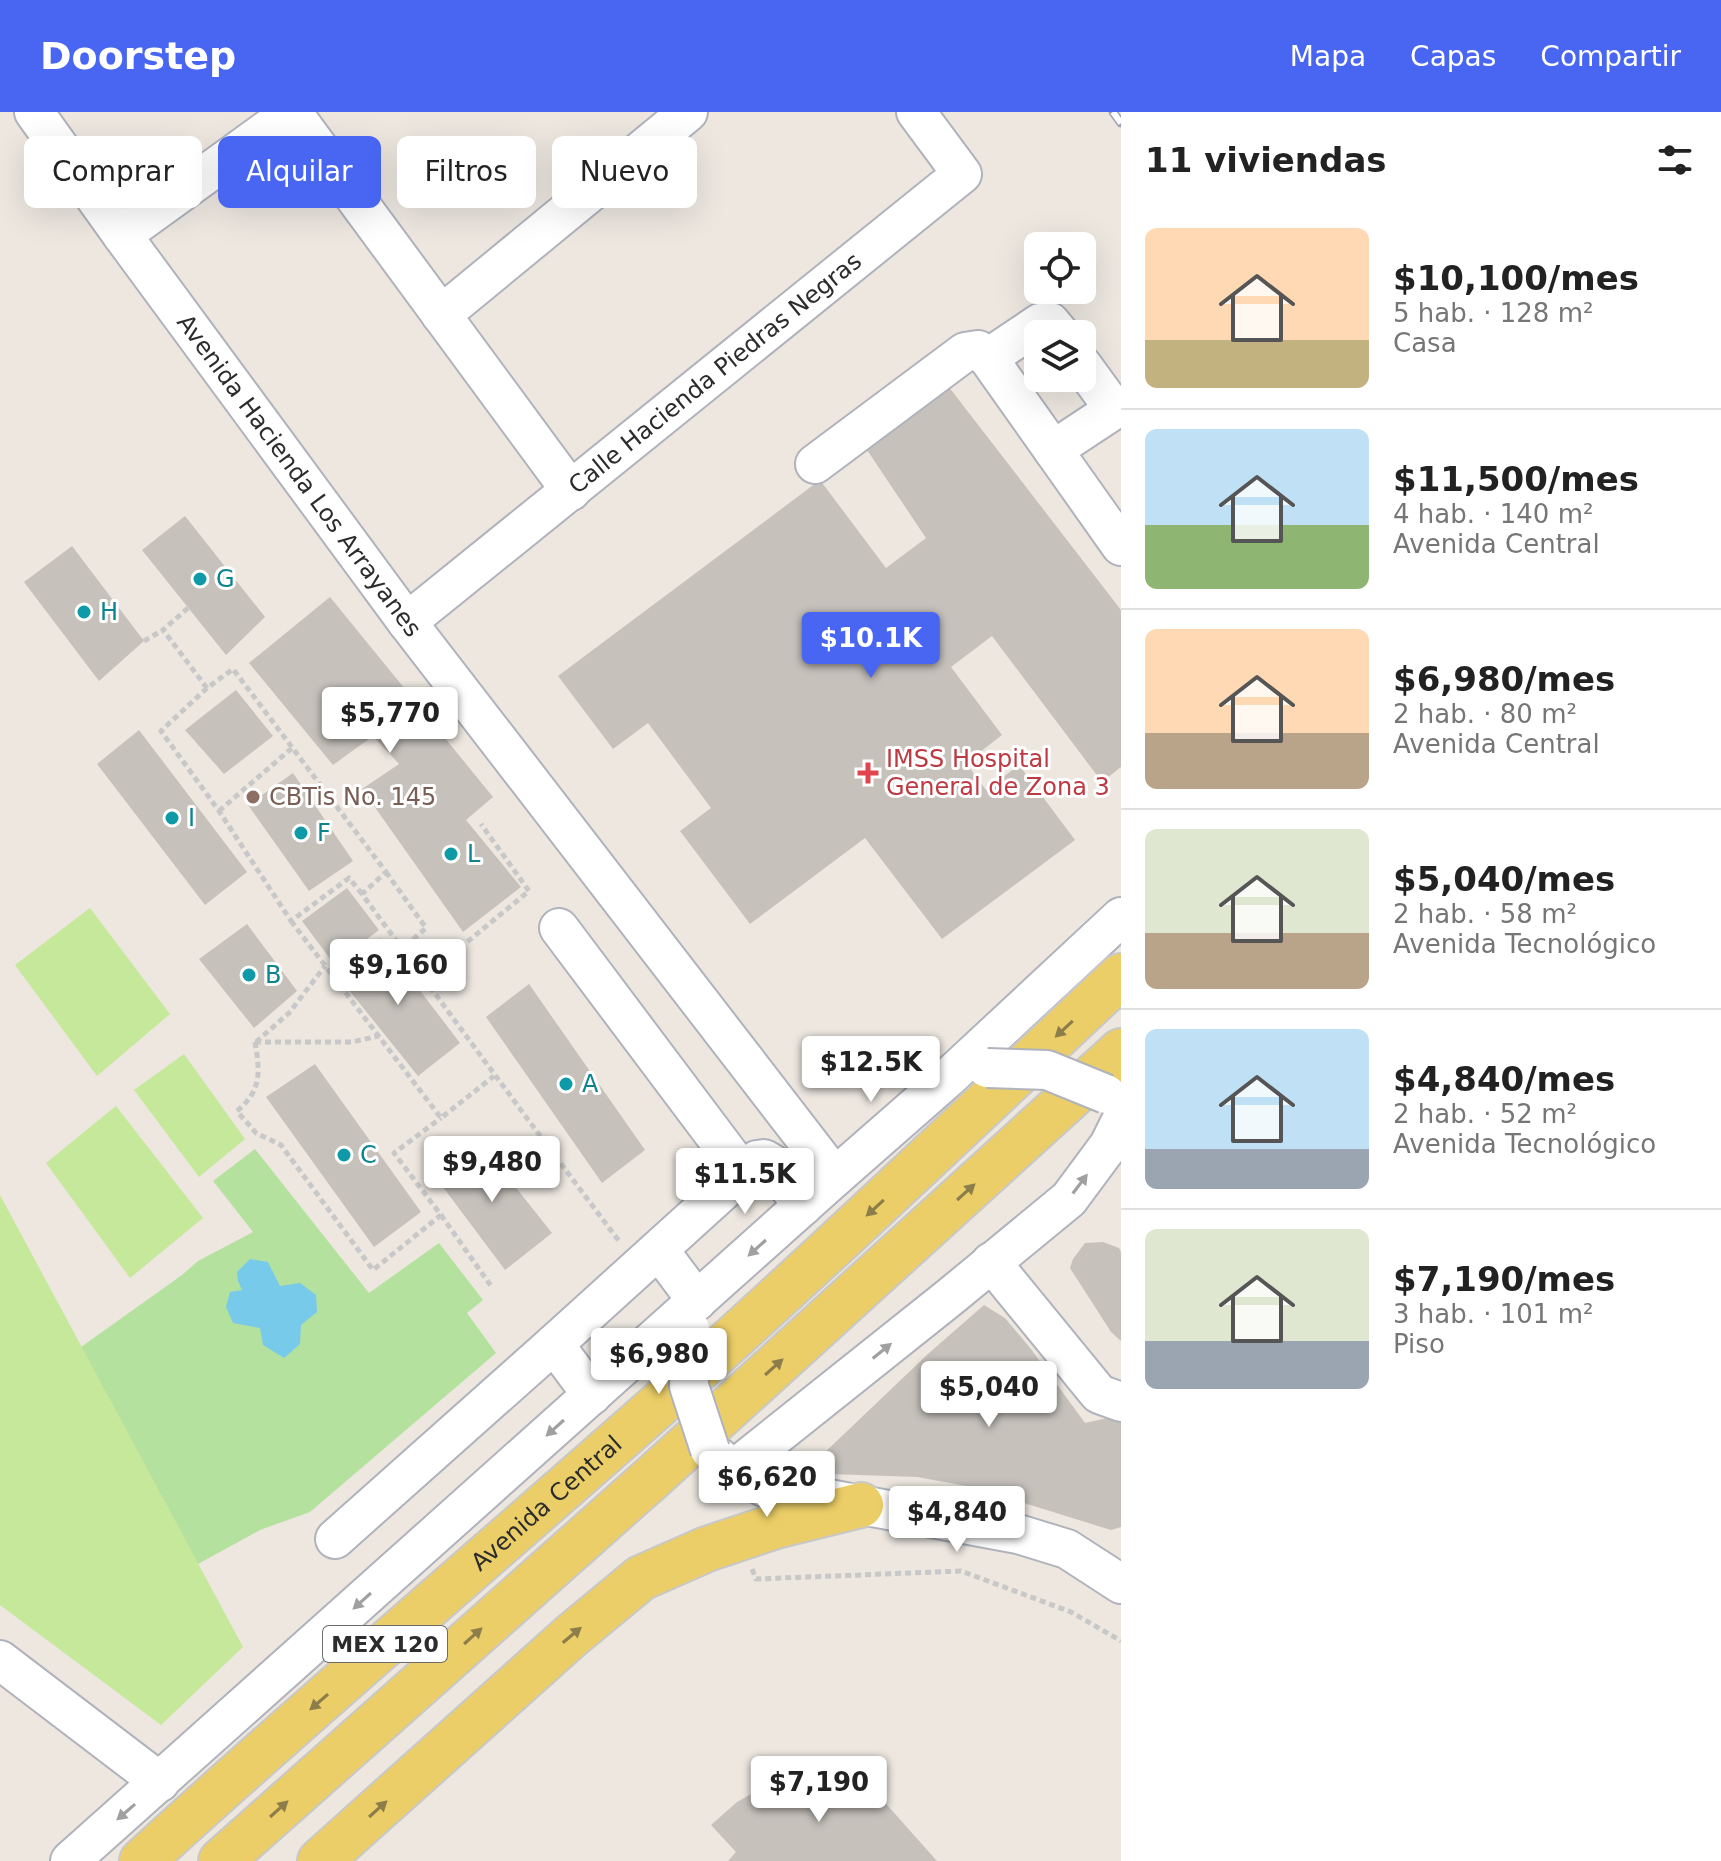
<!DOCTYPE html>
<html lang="es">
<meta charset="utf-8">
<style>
:root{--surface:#fff;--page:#f2f2f2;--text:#222;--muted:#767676;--line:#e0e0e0;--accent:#4866f2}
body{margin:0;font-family:"DejaVu Sans",sans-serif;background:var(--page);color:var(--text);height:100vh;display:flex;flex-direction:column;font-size:30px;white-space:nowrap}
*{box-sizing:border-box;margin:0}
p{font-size:26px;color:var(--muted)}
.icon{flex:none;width:44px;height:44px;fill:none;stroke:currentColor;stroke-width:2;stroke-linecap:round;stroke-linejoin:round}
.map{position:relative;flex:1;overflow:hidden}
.sheet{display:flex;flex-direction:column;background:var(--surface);width:600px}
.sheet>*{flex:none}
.guide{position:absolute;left:24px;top:24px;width:760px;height:72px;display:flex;gap:16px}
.fabs{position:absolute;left:1024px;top:120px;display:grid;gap:16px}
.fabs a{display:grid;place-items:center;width:72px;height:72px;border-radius:12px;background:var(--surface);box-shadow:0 8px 32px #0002;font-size:40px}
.price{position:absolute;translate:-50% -68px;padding:0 18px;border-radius:8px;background:#fff;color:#222;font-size:26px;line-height:52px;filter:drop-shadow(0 2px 4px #0008)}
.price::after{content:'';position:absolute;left:50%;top:48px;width:24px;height:18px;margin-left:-12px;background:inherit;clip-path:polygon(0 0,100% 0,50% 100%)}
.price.selected{background:var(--accent);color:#fff}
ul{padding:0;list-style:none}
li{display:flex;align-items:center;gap:24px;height:200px;padding:0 24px}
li+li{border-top:2px solid var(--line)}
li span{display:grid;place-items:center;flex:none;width:224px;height:160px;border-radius:12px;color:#555}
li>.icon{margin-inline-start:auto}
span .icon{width:96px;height:96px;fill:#fffc;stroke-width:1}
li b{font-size:34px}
h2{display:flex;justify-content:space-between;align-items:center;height:96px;padding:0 24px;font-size:34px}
.tag{padding:0 28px;border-radius:12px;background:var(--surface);box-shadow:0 8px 32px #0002;font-size:28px;line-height:72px}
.tag.selected{background:var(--accent);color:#fff}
header{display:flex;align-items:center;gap:48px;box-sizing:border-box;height:112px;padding:0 40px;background:var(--accent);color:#fff}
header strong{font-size:38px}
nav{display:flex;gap:44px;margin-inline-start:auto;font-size:28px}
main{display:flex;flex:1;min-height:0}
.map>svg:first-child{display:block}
.green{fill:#b5e19f}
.pitch{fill:#c6e89b}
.water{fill:#78caea}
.building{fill:#c6c1bb}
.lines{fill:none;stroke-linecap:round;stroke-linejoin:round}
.minor-casing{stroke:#b0b2bc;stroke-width:42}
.major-casing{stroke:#c8c8c8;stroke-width:48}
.path{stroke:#c8c8c8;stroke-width:5;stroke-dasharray:6 4;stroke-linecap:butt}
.minor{stroke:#fff;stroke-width:38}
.major{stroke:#ebce67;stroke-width:44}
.rail-casing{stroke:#a2a5b6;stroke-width:9}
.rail{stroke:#fff;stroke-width:6;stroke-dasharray:18;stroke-linecap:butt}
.minor-bridge-casing{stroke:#b0b2bc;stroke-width:42;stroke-linecap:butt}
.minor-bridge{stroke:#fff;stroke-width:38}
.oneway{fill:#8c7d4a}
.oneway2{fill:#a0a0a0}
.culture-dot{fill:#0f9aa8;stroke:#fff;stroke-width:3}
.health-dot{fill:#e0444e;stroke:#fff;stroke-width:3}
.education-dot{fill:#8d6e63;stroke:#fff;stroke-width:3}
.labels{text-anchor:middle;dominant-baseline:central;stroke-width:6;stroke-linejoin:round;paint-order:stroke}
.shield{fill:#fff;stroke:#6b6b6b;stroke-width:2}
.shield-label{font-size:22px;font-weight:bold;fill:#2c2c2c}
.street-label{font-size:24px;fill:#2c2c2c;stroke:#fff}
.culture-label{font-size:24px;fill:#0d838f;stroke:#fff;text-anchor:start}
.health-label{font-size:24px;fill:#be3a42;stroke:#fff;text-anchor:start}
.education-label{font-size:24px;fill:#785e54;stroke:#fff;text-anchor:start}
</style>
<header>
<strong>Doorstep</strong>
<nav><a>Mapa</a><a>Capas</a><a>Compartir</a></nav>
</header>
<main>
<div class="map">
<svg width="1121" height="1749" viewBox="0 0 1121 1749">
<rect width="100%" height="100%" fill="#ede7e0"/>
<path class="green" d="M255,1037L369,1181L439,1131L483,1188L467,1201L496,1241L310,1400L260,1418L198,1452L81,1235L182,1163L198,1149L253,1120L213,1069Z"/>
<path class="pitch" d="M90,796L170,902L97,964L15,853Z
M184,942L245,1027L199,1065L134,978Z
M116,994L203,1106L130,1166L46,1051Z
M0,1083L243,1535L161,1613L0,1493Z"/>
<path class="water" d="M250,1147L268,1150L280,1174L300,1171L316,1183L317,1200L301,1213L300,1232L284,1246L263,1233L260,1216L233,1211L226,1195L230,1180L242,1178L238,1169L237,1160Z"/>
<path class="building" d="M945,270L1121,498V655L1102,670L992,524L951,555L1002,623L966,651L986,678L1019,653L1075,728L942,827L865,726L750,812L680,719L711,696L648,611L613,637L558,564L820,368L886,456L926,426L863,332Z
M185,404L265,505L226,543L142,438Z
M72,434L144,529L99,569L24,470Z
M330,485L493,685L466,708L521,775L463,820L362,677L399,652L373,624L333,653L249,551Z
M236,578L273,624L224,662L185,618Z
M139,618L247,760L205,793L97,652Z
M293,661L353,749L309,779L248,693Z
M347,776L379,818L334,852L302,809Z
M247,812L297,879L254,916L199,847Z
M380,826L460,931L418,964L336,862Z
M529,872L645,1038L602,1071L486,905Z
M315,952L421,1100L374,1135L266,985Z
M477,1027L552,1121L505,1158L431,1059Z
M1103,1130L1119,1136L1121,1140V1229L1111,1220L1070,1156L1073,1147L1085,1131Z
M984,1193L1005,1206L1031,1237L1085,1311L1121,1303V1415L1111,1418L972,1375L917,1365L800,1361L821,1344L929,1241Z
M848,1649L937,1749H728L736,1740L711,1713L737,1690L760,1677L785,1671L804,1668L818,1670Z"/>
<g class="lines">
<defs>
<g id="minor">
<path id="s1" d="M34,0L122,123L407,510L835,1065"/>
<path d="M292,0L571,379"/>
<path d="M122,123L292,0"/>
<path d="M441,203L688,0"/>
<path d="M988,246L1040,211L1050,210L1060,222"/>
<path d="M1082,253L1114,297"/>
<path d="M1053,338L1121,293"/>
<path d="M815,352L965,240L978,238L988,246L1121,434"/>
<path id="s2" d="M407,510L962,62L916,0"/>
<path d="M559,816L743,1061"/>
<path d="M659,1138L697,1189"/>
<path d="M991,1150L1099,1282L1121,1290"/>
<path d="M554,1232L592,1283"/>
<path d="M715,1342L733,1358L764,1375L1018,1422L1067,1437L1121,1472"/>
<path d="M733,1358L950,1185L1069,1087L1109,1033L1121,1009"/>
<path d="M335,1427L554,1232L757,1048L764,1047L771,1051L803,1094"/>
<path d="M0,1548L160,1670"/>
<path d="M70,1749L835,1065L948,966L1121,805"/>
</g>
<g id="major">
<path id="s3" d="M142,1749C302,1602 467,1462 629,1319C797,1171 958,1017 1121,864"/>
<path d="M221,1749L654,1364L1121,939"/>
<path d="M320,1749L571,1524L641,1466L707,1437L776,1414L861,1393"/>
</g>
</defs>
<use href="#minor" class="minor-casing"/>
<use href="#major" class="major-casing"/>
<path class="path" d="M188,496L163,518L207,576L233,557L386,760L362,782C447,898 532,1014 619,1129
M144,529L163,518
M207,576L161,619L219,699L291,809L349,766L362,782
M219,699L292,636
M386,760L426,816L402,837L455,840L529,779L481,712
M291,809L441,1006L494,964
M255,930C260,960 262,978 237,999L256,1021L281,1033L373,1158L441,1103L394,1041L441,1006
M255,930H352L379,924
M256,930L289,901L325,854
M441,1103L491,1174
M752,1457L756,1467L961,1459L1071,1500L1121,1529"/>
<use href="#minor" class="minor"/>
<use href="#major" class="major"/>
<defs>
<path id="rail" d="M1113,0L1121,11"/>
</defs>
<use href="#rail" class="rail-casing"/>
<use href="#rail" class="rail"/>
<defs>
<path id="minor-bridge" d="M987,956L1047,958L1106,982
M690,1217L689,1274L710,1338"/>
</defs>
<use href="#minor-bridge" class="minor-bridge-casing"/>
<use href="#minor-bridge" class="minor-bridge"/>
</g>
<defs><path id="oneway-solid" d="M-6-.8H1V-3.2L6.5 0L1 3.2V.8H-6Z" transform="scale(2)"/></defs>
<g class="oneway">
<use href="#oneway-solid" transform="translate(1064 917) rotate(137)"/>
<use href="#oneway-solid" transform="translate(966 1080) rotate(-42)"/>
<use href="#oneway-solid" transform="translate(875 1096) rotate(137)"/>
<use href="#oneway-solid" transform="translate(774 1255) rotate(-42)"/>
<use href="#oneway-solid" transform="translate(572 1523) rotate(-40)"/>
<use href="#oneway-solid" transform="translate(473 1524) rotate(-42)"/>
<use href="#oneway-solid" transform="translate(319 1590) rotate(139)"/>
<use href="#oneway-solid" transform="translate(279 1697) rotate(-42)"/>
<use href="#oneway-solid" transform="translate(378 1697) rotate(-42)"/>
</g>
<g class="oneway2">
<use href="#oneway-solid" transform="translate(1080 1072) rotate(-53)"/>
<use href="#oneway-solid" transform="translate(757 1136) rotate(138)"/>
<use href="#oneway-solid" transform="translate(882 1239) rotate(-39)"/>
<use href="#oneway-solid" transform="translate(555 1316) rotate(138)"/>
<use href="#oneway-solid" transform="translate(362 1489) rotate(138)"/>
<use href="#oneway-solid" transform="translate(126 1700) rotate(139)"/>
</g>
<g class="culture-dot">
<circle cx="200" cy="467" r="8"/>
<circle cx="84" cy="500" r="8"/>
<circle cx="172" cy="706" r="8"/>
<circle cx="301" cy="721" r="8"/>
<circle cx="451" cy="742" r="8"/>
<circle cx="249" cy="863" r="8"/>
<circle cx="566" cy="972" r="8"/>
<circle cx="344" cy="1043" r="8"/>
</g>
<path class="health-dot" d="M864 649h8v8h8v8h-8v8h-8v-8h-8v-8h8z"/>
<circle class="education-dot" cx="253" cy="685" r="8"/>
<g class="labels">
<rect class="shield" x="323" y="1514" width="124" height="36" rx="6"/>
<g class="shield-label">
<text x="385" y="1532">MEX 120</text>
</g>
<g class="street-label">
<text stroke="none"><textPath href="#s2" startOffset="396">Calle Hacienda Piedras Negras</textPath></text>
<text stroke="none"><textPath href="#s1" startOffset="450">Avenida Hacienda Los Arrayanes</textPath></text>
<text stroke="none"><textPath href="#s3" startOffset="540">Avenida Central</textPath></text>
</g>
<g class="culture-label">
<text x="216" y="467">G</text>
<text x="100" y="500">H</text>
<text x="188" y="706">I</text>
<text x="317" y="721">F</text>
<text x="467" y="742">L</text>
<text x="265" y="863">B</text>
<text x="582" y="972">A</text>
<text x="360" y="1043">C</text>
</g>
<g class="health-label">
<text x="886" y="647">IMSS Hospital<tspan x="886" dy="28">General de Zona 3</tspan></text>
</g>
<g class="education-label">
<text x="269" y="685">CBTis No. 145</text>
</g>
</g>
</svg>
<div class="fabs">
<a><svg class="icon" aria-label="locate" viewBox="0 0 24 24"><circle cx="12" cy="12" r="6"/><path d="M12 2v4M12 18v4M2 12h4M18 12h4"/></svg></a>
<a><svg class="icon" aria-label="layers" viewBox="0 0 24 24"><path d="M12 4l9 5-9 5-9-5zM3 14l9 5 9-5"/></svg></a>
</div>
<b class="price selected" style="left:871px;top:568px">$10.1K</b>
<b class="price" style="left:390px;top:643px">$5,770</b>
<b class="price" style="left:398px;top:895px">$9,160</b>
<b class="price" style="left:871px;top:992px">$12.5K</b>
<b class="price" style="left:492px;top:1092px">$9,480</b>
<b class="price" style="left:745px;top:1104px">$11.5K</b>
<b class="price" style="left:659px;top:1284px">$6,980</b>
<b class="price" style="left:989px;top:1317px">$5,040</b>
<b class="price" style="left:767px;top:1407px">$6,620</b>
<b class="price" style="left:957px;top:1442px">$4,840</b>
<b class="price" style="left:819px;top:1712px">$7,190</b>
<div class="guide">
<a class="tag">Comprar</a>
<a class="tag selected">Alquilar</a>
<a class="tag">Filtros</a>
<a class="tag">Nuevo</a>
</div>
</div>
<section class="sheet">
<h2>11 viviendas<svg class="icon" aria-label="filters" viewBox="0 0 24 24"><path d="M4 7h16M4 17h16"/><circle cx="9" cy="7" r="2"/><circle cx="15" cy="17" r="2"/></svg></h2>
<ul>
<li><span style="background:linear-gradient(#ffd9b3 70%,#c2b280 0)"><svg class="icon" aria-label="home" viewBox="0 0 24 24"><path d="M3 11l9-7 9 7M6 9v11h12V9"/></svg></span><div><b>$10,100/mes</b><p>5 hab. · 128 m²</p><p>Casa</p></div></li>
<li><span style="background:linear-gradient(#bfe0f5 60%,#8fb573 0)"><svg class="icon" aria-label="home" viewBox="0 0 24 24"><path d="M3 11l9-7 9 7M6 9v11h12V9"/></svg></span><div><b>$11,500/mes</b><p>4 hab. · 140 m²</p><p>Avenida Central</p></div></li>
<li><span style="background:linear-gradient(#ffd9b3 65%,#b9a48a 0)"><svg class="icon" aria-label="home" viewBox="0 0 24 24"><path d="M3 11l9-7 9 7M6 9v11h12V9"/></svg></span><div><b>$6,980/mes</b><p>2 hab. · 80 m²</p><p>Avenida Central</p></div></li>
<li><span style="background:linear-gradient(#dfe7d0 65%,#b9a48a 0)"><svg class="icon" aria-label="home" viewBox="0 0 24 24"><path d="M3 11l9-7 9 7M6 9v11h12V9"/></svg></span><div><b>$5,040/mes</b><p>2 hab. · 58 m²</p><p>Avenida Tecnológico</p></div></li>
<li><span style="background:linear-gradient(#bfe0f5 75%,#9aa5b1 0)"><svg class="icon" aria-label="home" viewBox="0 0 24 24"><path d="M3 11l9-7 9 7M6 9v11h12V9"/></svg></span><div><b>$4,840/mes</b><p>2 hab. · 52 m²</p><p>Avenida Tecnológico</p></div></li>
<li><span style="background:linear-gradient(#dfe7d0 70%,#9aa5b1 0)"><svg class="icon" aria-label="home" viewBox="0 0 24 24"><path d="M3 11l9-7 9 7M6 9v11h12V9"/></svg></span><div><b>$7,190/mes</b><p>3 hab. · 101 m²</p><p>Piso</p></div></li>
</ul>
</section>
</main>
